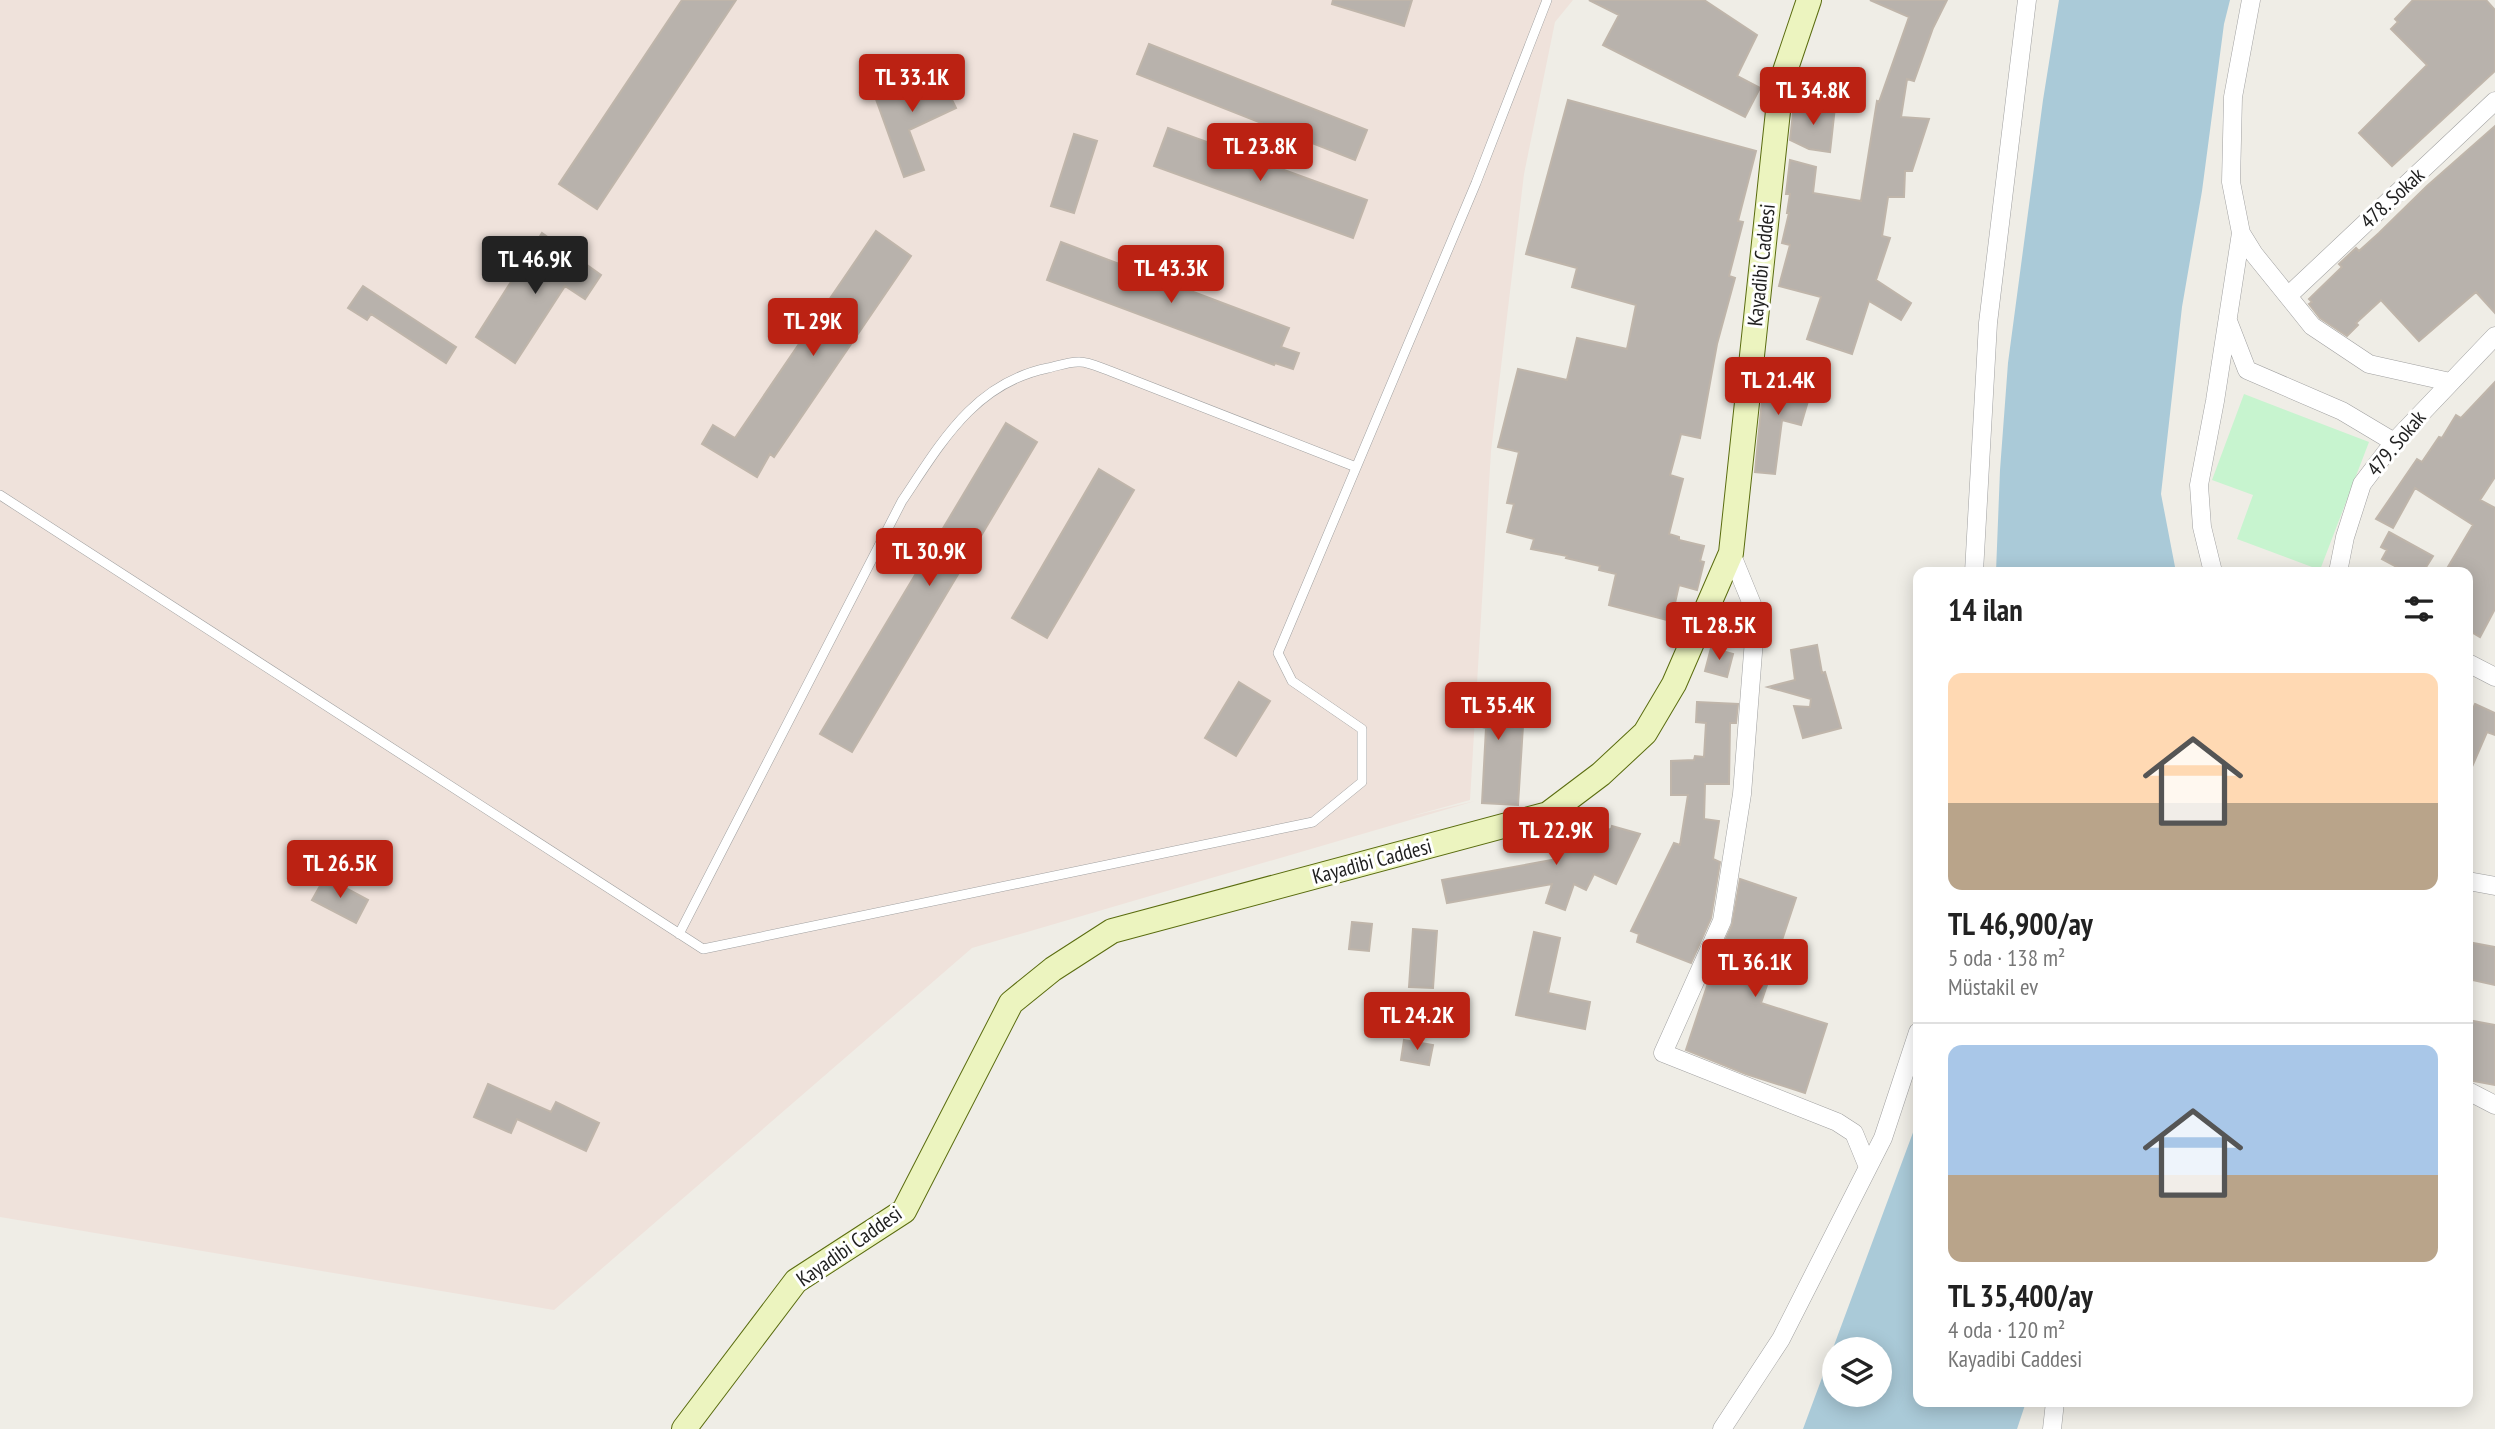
<!DOCTYPE html>
<html lang="tr">
<meta charset="utf-8">
<style>
:root{--surface:#fff;--page:#f2f2f2;--text:#222;--muted:#767676;--line:#e0e0e0;--accent:#bb2213}
body{margin:0;font-family:"PT Sans Narrow",sans-serif;background:var(--page);color:var(--text);height:100vh;display:flex;flex-direction:column;font-size:26px;white-space:nowrap}
*{box-sizing:border-box;margin:0}
p{font-size:23px;color:var(--muted)}
.icon{flex:none;width:38px;height:38px;fill:none;stroke:currentColor;stroke-width:2;stroke-linecap:round;stroke-linejoin:round}
.map{position:relative;flex:1;overflow:hidden}
.side{position:absolute;left:1913px;top:567px;width:560px;height:840px;display:flex;flex-direction:column;background:var(--surface);border-radius:14px;box-shadow:0 4px 18px #0003}
.side>*{flex:none}
.buttons{position:absolute;left:1822px;top:1337px;display:grid;gap:14px}
.buttons a{display:grid;place-items:center;width:70px;height:70px;border-radius:50%;background:var(--surface);box-shadow:0 4px 18px #0003;font-size:35px}
.price{position:absolute;translate:-50% -60px;padding:0 16px;border-radius:7px;background:var(--accent);color:#fff;font-size:23px;line-height:46px;filter:drop-shadow(0 2px 4px #0008)}
.price::after{content:'';position:absolute;left:50%;top:42px;width:21px;height:16px;margin-left:-10px;background:inherit;clip-path:polygon(0 0,100% 0,50% 100%)}
.price.on{background:#222;color:#fff}
ul{padding:0;list-style:none}
li{display:grid;align-content:center;gap:14px;height:371px;padding:0 35px}
li+li{border-top:2px solid var(--line)}
li span{display:grid;place-items:center;height:217px;border-radius:14px;color:#555}
li>.icon{margin-inline-start:auto}
span .icon{width:126px;height:126px;fill:#fffc;stroke-width:1}
li b{font-size:30px}
h2{display:flex;justify-content:space-between;align-items:center;height:84px;padding:0 35px;font-size:30px}
.map>svg:first-child{display:block}
.military{fill:#efe2db}
.park{fill:#c7f4cf}
.water{fill:#aacad8;fill-rule:evenodd}
.building{fill:#b8b2ac;stroke:#bfb5aa;stroke-width:2}
.lines{fill:none;stroke-linecap:round;stroke-linejoin:round}
.lane-casing{stroke:#a0a0a0;stroke-width:10}
.street-casing{stroke:#a0a0a0;stroke-width:19}
.secondary-casing{stroke:#5a6c0f;stroke-width:26}
.lane{stroke:#fff;stroke-width:9}
.street{stroke:#fff;stroke-width:18}
.secondary{stroke:#ecf4bf;stroke-width:24}
.labels{text-anchor:middle;dominant-baseline:central;stroke-width:6;stroke-linejoin:round;paint-order:stroke}
.street-label{font-size:21px;fill:#1f1f1f;stroke:#fff}
</style>
<div class="map">
<svg width="2495" height="1429" viewBox="0 0 2495 1429">
<rect width="100%" height="100%" fill="#efede6"/>
<path class="military" d="M0,0H1573L1555,22L1524,174L1491,451L1470,800L1408,817L1475,801L972,948L554,1310L0,1217Z"/>
<path class="park" d="M2244,394L2369,442L2320,570L2237,539L2253,495L2212,480Z"/>
<path class="water" d="M2059,0H2230L2224,24L2202,191L2182,307L2161,494L2176,572H1996L2000,470L2008,363L2043,100Z
M1918,1119V1402H2026L2017,1429H1803ZM1834,1349H1880V1395H1834Z"/>
<path class="building" d="M682,0H736L597,209L559,184Z
M1333,0H1412L1404,26L1332,4Z
M1589,0H1704L1757,35L1737,76L1760,88L1745,117L1603,45L1619,15Z
M1870,0H1947L1933,28L1914,81L1907,79L1901,117L1929,119L1912,171H1905L1904,197H1888L1882,236L1890,238L1876,280L1911,303L1901,320L1869,301L1852,354L1807,339L1821,297L1779,286L1790,245L1782,243L1789,213H1787L1790,194H1786L1790,160L1816,167L1813,193L1861,201L1877,101L1879,102L1909,17Z
M2413,0H2486L2495,10V71L2392,166L2359,133L2427,65L2391,29L2398,22L2395,19Z
M1149,44L1367,130L1355,160L1137,74Z
M937,69L956,108L909,130L924,170L904,177L872,88L892,81L895,89Z
M1568,100L1756,151L1738,221L1743,222L1729,276L1735,278L1717,344L1700,438L1681,434L1670,475L1683,479L1669,534L1679,537V540L1704,546L1700,561L1704,562L1697,590L1679,585L1671,621L1609,605L1616,574L1599,570L1600,566L1566,558L1567,556L1531,549L1534,539L1507,532L1514,504L1507,503L1519,452L1498,447L1518,369L1567,380L1577,338L1627,349L1636,305L1572,287L1577,268L1526,254Z
M1794,104L1835,107L1830,152L1809,149L1790,140Z
M2495,126V313L2476,292L2419,341L2381,300L2356,323L2358,325L2347,336L2320,318L2309,304L2312,302L2309,299L2342,267L2339,264L2356,248L2359,251L2379,233L2427,186Z
M1168,128L1367,200L1353,238L1154,166Z
M1074,134L1097,141L1074,213L1051,206Z
M876,231L911,256L774,457L770,454L757,477L702,444L713,425L735,438Z
M542,233L601,275L585,299L565,286L515,363L476,337Z
M1061,242L1289,328L1281,347L1299,353L1293,369L1275,363L1274,365L1047,280Z
M363,286L456,347L446,363L371,314L367,320L348,308Z
M1768,372L1807,382L1803,400L1808,401L1801,425L1782,420L1775,474L1755,472L1763,389Z
M2495,382V477L2480,500L2495,508V609L2480,637L2468,630V572H2457L2448,567L2473,525L2415,488L2393,528L2376,519L2417,459L2422,462L2439,437L2442,438L2456,415L2461,418Z
M1006,423L1037,442L852,752L820,734Z
M1099,469L1134,490L1047,638L1012,618Z
M2389,532L2433,556L2423,572H2406L2382,559L2387,550L2381,547Z
M1817,645L1822,673L1825,672L1841,728L1803,738L1794,706L1810,707L1811,699L1768,687L1795,680L1791,650Z
M1711,648L1733,654L1727,677L1705,671Z
M1239,682L1270,701L1236,756L1205,738Z
M1488,692L1525,694L1518,805L1482,803L1486,728L1449,718L1455,697L1487,705Z
M1697,702L1738,704L1736,723H1730L1729,784H1705L1704,819L1719,821L1713,859L1720,862L1711,918L1691,963L1637,942L1639,934L1631,931L1674,843L1680,845L1688,795H1671V761L1694,760L1695,756L1704,757L1706,723L1696,722Z
M2475,704L2495,713V735L2487,732L2468,776V720Z
M1577,817L1611,830L1612,826L1640,834L1616,884L1594,874L1586,890L1574,884L1565,910L1546,903L1552,884L1447,903L1442,880L1557,859Z
M325,877L368,900L356,923L312,900Z
M1740,879L1796,898L1761,1003L1827,1024L1805,1093L1746,1074L1686,1050L1712,971L1732,925Z
M1352,922L1372,924L1369,951L1349,949Z
M1413,929L1437,931L1433,988L1409,987Z
M1534,932L1560,938L1548,993L1590,1002L1585,1029L1516,1015Z
M2468,942L2495,947V985L2468,979Z
M2468,1020L2495,1025V1085L2468,1080Z
M1404,1040L1433,1045L1429,1065L1401,1060Z
M488,1084L551,1112L556,1102L599,1123L586,1151L517,1119L511,1133L474,1117Z"/>
<g class="lines">
<defs>
<path id="lane" d="M0,495L703,949L1313,822L1362,782V729L1292,681L1278,653L1476,183L1547,0
M679,934L902,501C941,443 974,383 1048,368C1058,366 1070,361 1080,362C1089,362 1101,368 1110,371L1356,467"/>
<path id="street" d="M2251,0L2233,97L2231,182L2241,233L2254,254L2312,326L2369,364L2450,382
M2288,296L2495,101
M2228,321L2247,370L2342,411L2394,442
M1731,553L1756,614L1742,794L1722,921L1663,1053L1837,1122L1854,1133L1868,1167
M1974,572L1988,323L2027,0
M2213,572L2202,527L2199,485L2215,401L2241,233
M2338,572L2345,537L2362,484L2394,442L2495,336
M2468,663L2495,677
M2468,881L2495,886
M2468,1091L2495,1105
M1722,1429L1781,1339L1883,1138L1918,1032
M2052,1429L2055,1402"/>
<path id="secondary" d="M684,1429L796,1281L904,1211L1011,1003L1053,969L1112,931L1548,814L1601,774L1645,733L1674,684L1731,553L1781,83L1809,0"/>
</defs>
<use href="#lane" class="lane-casing"/>
<use href="#street" class="street-casing"/>
<use href="#secondary" class="secondary-casing"/>
<use href="#lane" class="lane"/>
<use href="#street" class="street"/>
<use href="#secondary" class="secondary"/>
</g>
<g class="labels">
<g class="street-label">
<text transform="translate(2392 198) rotate(-43)">478. Sokak</text>
<text transform="translate(1761 265) rotate(-84)">Kayadibi Caddesi</text>
<text transform="translate(2396 443) rotate(-50)">479. Sokak</text>
<text transform="translate(1372 861) rotate(-15)">Kayadibi Caddesi</text>
<text transform="translate(849 1246) rotate(-35)">Kayadibi Caddesi</text>
</g>
</g>
</svg>
<div class="buttons">
<a><svg class="icon" aria-label="layers" viewBox="0 0 24 24"><path d="M12 4l9 5-9 5-9-5zM3 14l9 5 9-5"/></svg></a>
</div>
<b class="price" style="left:912px;top:114px">TL 33.1K</b>
<b class="price" style="left:1813px;top:127px">TL 34.8K</b>
<b class="price" style="left:1260px;top:183px">TL 23.8K</b>
<b class="price on" style="left:535px;top:296px">TL 46.9K</b>
<b class="price" style="left:1171px;top:305px">TL 43.3K</b>
<b class="price" style="left:813px;top:358px">TL 29K</b>
<b class="price" style="left:1778px;top:417px">TL 21.4K</b>
<b class="price" style="left:929px;top:588px">TL 30.9K</b>
<b class="price" style="left:1719px;top:662px">TL 28.5K</b>
<b class="price" style="left:1498px;top:742px">TL 35.4K</b>
<b class="price" style="left:1556px;top:867px">TL 22.9K</b>
<b class="price" style="left:340px;top:900px">TL 26.5K</b>
<b class="price" style="left:1755px;top:999px">TL 36.1K</b>
<b class="price" style="left:1417px;top:1052px">TL 24.2K</b>
<section class="side">
<h2>14 ilan<svg class="icon" aria-label="filters" viewBox="0 0 24 24"><path d="M4 7h16M4 17h16"/><circle cx="9" cy="7" r="2"/><circle cx="15" cy="17" r="2"/></svg></h2>
<ul>
<li><span style="background:linear-gradient(#ffd9b3 60%,#b9a48a 0)"><svg class="icon" aria-label="home" viewBox="0 0 24 24"><path d="M3 11l9-7 9 7M6 9v11h12V9"/></svg></span><div><b>TL 46,900/ay</b><p>5 oda · 138 m²</p><p>Müstakil ev</p></div></li>
<li><span style="background:linear-gradient(#a9c7e8 60%,#b9a48a 0)"><svg class="icon" aria-label="home" viewBox="0 0 24 24"><path d="M3 11l9-7 9 7M6 9v11h12V9"/></svg></span><div><b>TL 35,400/ay</b><p>4 oda · 120 m²</p><p>Kayadibi Caddesi</p></div></li>
</ul>
</section>
</div>
